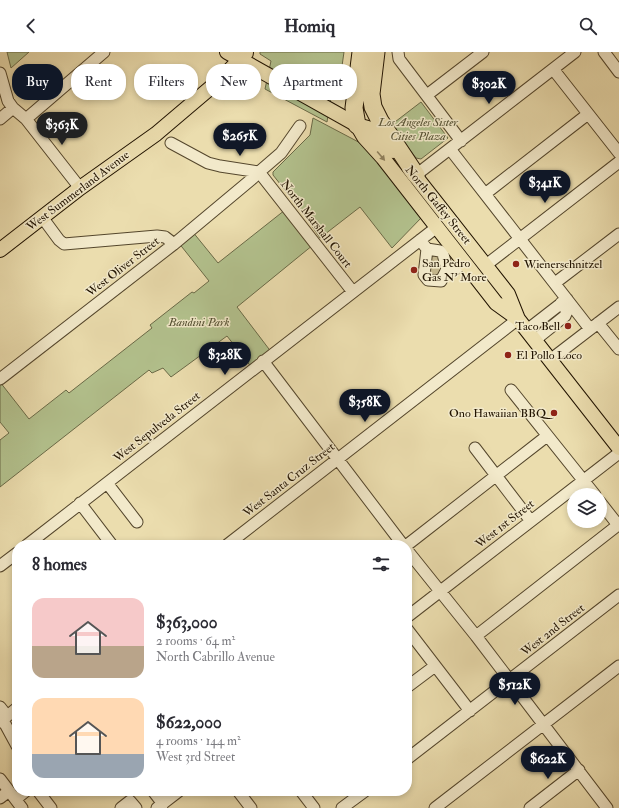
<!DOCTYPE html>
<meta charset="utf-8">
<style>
:root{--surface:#fff;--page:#f7f7f7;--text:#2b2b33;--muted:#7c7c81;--accent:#111827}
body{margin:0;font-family:"IM FELL Double Pica",serif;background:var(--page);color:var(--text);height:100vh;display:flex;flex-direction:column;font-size:15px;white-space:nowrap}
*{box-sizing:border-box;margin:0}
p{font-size:13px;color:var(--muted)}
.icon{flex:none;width:22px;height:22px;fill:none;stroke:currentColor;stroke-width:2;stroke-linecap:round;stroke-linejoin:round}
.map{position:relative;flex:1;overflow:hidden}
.drawer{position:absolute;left:12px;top:488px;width:400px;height:256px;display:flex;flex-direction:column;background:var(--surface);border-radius:16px;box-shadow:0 2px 6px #0003}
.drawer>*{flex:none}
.top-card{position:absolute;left:12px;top:12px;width:400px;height:36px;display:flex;gap:8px}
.controls{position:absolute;left:567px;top:436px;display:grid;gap:8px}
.controls a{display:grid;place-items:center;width:40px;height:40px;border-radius:50%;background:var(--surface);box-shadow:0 2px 6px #0003;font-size:20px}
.price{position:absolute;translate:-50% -34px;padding:0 9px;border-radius:14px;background:var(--accent);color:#fff;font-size:13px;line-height:26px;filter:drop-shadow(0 1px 2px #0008)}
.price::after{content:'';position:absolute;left:50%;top:24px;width:12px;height:9px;margin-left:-6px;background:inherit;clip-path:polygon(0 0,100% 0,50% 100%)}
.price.active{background:#222;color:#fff}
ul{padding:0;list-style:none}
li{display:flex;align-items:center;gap:12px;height:100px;padding:0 20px}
li span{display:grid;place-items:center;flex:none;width:112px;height:80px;border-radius:12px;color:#555}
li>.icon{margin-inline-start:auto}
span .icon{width:48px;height:48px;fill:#fffc;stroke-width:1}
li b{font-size:17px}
h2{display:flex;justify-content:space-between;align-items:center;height:48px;padding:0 20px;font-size:17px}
.chip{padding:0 14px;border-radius:16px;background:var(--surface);box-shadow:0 2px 6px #0003;font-size:14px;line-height:36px}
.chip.active{background:var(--accent);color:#fff}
header{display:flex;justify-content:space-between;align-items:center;height:52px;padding:0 20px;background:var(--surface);font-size:18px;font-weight:700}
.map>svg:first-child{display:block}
.green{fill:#b3c28e;stroke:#6a6a47}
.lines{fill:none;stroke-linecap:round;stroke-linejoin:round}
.minor-tunnel{stroke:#c3b58b;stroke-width:11;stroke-dasharray:11 5.5;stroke-linecap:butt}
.minor-casing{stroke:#54462c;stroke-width:13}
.major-casing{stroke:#211300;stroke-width:16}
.highway-casing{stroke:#211300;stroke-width:19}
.minor{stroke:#f2e9ca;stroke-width:11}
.major{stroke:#ebddae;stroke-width:14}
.highway{stroke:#ebddae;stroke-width:17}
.oneway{fill:#908260}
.poi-dot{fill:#8f2418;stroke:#f2e9ca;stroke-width:1.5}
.labels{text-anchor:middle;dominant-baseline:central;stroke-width:3;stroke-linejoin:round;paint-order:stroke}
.park-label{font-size:12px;font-style:italic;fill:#545032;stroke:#f2e9ca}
.street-label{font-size:12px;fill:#211300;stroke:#f2e9ca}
.poi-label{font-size:12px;fill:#211300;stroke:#f2e9ca;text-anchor:start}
</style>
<header><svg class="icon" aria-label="back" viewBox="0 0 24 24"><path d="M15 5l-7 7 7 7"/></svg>Homiq<svg class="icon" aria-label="search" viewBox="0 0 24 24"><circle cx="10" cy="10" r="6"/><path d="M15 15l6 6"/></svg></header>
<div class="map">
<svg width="619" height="756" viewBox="0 0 619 756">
<rect width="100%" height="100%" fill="#ebddae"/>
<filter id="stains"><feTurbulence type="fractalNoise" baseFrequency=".005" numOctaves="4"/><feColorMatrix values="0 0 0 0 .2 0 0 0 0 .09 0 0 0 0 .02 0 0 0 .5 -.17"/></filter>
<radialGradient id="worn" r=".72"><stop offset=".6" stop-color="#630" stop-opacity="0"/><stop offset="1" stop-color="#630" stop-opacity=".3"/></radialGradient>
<path class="green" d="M7,0H29L11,16Z
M260,0H344L341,21L343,23L337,44H331L327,70L265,37L271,9L260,2Z
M421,50L448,86L421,107L416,106L391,73Z
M313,66L368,95L422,165L392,196L360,155L320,186L304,162L273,123V120L310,83Z
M285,158L313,193L237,255L272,301L252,316L227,284L171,325L163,316L152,321L149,318L0,435V388L9,381L0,370V330L29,367L66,338L69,341L152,276L150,273L192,240L194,241L209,229L178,190L192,179L218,211Z"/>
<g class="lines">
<path class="minor-tunnel" d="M430,206L441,208
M429,216L439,218"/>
<defs>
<path id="minor" d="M398,0L399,7L461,89
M604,0L619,20
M553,17L619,101
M0,21L8,49L13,56L26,67L80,136
M427,43L483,0
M0,67L13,56
M26,67L104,0
M171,91L208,111L220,114L259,120L281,101L300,74
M450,97L590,277
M416,123L575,0
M485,142L588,62
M42,165L59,188L64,192L157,184L165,185L174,192
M420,188L427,197L440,199L443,202L447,217L454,218L464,211
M427,197L424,223L428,228L441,229L447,217
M486,213L619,110
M555,231L619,182
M598,271L619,297
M527,278L567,247
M535,288L565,264L567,259L561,251
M550,308L619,255
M263,309L403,493
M0,327L174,192L253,126L259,120L353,240
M511,338L595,443
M475,396L530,468
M107,431L137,470
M80,451L112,493
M27,493L437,175
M227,493L518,267
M407,493L547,384
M407,498L476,584L607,756
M0,514L17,501
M407,565L619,401
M407,577L470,659
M476,584L618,473L600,450
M407,635L435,614
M0,655L7,664
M3,668L17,694
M0,670L17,656
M407,707L619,543
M0,727L22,756
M38,739L51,756
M153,739L163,752
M238,739L251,756
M301,739L314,756
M0,746L9,739
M16,747L26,739
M121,756L130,749L136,756
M157,756L179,739
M342,756L365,739
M435,756L619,614
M530,756L579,718"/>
<path id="major" d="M227,0L357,73L371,77L393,99
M357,73L364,85L383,106L496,251L518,267
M409,116L508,242L518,267L619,396
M0,198L80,136L156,82L222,26L246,1"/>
<path id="highway" d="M376,0L371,42L373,55L380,69L416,123
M357,73L354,56L361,0"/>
</defs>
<use href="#minor" class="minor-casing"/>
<use href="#major" class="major-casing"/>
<use href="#highway" class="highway-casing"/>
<use href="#minor" class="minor"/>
<use href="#major" class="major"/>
<use href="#highway" class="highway"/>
</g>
<defs><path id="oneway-solid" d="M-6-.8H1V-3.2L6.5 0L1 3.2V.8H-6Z"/></defs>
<use class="oneway" href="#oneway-solid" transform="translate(381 104) rotate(50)"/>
<g class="poi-dot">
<circle cx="516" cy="212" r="4"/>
<circle cx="414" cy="218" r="4"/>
<circle cx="568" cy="274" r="4"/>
<circle cx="508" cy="303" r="4"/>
<circle cx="554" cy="361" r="4"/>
</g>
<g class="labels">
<g class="park-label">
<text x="418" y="70">Los Angeles Sister<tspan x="418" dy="14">Cities Plaza</tspan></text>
<text x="199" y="270">Bandini Park</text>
</g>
<g class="street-label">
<text transform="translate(78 139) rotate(-37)">West Summerland Avenue</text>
<text transform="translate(438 153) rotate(51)">North Gaffey Street</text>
<text transform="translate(316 172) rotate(52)">North Marshall Court</text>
<text transform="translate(123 215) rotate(-38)">West Oliver Street</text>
<text transform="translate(157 375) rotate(-38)">West Sepulveda Street</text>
<text transform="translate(289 428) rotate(-38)">West Santa Cruz Street</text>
<text transform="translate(505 472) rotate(-38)">West 1st Street</text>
<text transform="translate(553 578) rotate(-38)">West 2nd Street</text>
</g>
<g class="poi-label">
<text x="422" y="211">San Pedro<tspan x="422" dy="14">Gas N' More</tspan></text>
<text x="524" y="212">Wienerschnitzel</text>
<text x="560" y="274" text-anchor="end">Taco Bell</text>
<text x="516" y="303">El Pollo Loco</text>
<text x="546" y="361" text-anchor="end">Ono Hawaiian BBQ</text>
</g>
</g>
<rect width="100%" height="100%" filter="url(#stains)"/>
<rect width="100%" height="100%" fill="url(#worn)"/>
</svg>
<div class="controls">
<a><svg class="icon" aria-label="layers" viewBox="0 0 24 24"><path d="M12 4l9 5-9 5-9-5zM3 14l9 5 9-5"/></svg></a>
</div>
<b class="price" style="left:489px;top:53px">$302K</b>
<b class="price active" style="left:62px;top:94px">$363K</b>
<b class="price" style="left:240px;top:105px">$265K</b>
<b class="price" style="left:545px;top:152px">$341K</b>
<b class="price" style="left:225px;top:324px">$328K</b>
<b class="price" style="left:365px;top:371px">$358K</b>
<b class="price" style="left:515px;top:654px">$512K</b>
<b class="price" style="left:548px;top:728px">$622K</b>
<div class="top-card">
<a class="chip active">Buy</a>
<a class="chip">Rent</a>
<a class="chip">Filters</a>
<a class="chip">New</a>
<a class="chip">Apartment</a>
</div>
<section class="drawer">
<h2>8 homes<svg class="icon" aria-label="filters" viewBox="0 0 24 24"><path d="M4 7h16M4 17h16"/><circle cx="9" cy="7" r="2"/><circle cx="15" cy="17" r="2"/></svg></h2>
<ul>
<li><span style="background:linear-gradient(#f6c9c9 60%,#b9a48a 0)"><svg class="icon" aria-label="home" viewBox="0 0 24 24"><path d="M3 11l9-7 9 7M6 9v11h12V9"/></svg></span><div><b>$363,000</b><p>2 rooms · 64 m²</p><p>North Cabrillo Avenue</p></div></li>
<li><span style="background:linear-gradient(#ffd9b3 70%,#9aa5b1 0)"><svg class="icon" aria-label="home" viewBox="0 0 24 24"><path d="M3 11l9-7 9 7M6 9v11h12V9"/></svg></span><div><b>$622,000</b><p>4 rooms · 144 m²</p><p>West 3rd Street</p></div></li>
</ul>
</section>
</div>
